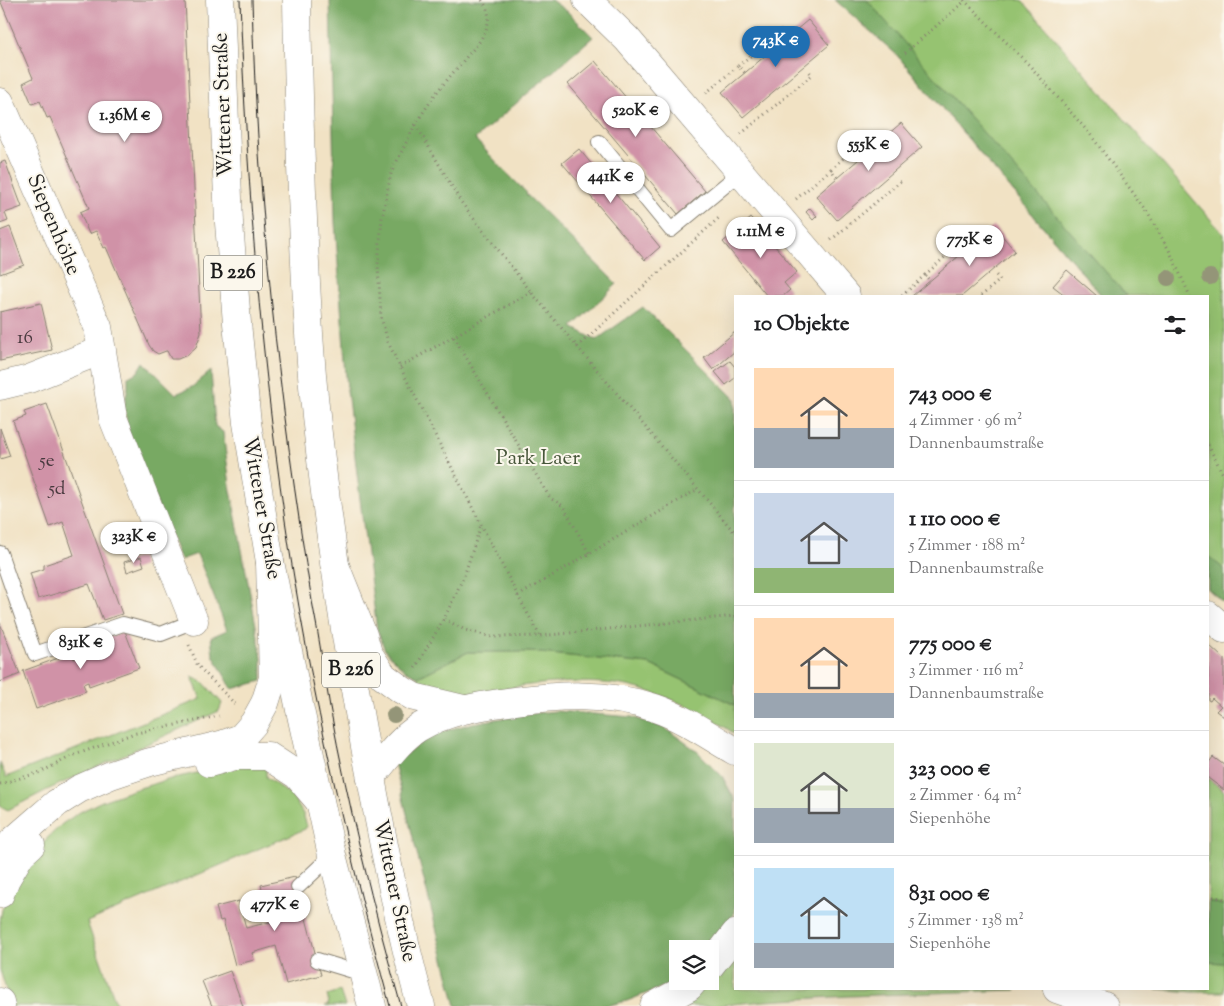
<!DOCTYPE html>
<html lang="de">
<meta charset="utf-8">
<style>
:root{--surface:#fff;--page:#f2f2f2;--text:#202124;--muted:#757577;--line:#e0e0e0;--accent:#1f6fb2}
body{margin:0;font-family:"Sorts Mill Goudy",serif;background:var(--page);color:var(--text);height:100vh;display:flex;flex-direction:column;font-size:19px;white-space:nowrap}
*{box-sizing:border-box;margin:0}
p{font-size:16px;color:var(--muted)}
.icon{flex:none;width:28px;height:28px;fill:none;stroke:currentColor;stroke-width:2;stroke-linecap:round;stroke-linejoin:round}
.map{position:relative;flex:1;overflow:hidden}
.details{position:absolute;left:734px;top:295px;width:475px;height:695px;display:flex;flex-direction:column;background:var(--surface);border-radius:0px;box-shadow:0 5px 20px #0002}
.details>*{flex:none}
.fabs{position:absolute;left:669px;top:940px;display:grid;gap:10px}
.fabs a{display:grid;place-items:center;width:50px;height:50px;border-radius:0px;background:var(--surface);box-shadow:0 5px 20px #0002;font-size:25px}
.price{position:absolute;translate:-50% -42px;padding:0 11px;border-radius:18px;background:#fff;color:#222;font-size:16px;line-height:32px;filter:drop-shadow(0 1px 2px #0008)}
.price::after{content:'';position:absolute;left:50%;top:30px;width:15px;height:11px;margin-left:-8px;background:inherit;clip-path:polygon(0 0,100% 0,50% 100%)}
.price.selected{background:var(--accent);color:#fff}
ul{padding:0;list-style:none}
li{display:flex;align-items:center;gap:15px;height:125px;padding:0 20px}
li+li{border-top:1px solid var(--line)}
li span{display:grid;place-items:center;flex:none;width:140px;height:100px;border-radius:0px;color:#555}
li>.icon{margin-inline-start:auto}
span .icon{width:60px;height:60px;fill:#fffc;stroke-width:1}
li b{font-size:21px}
h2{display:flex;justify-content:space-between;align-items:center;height:60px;padding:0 20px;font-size:21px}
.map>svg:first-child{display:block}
.green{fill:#96c371;stroke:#597046}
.forest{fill:#78a963;stroke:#4a6240}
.building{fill:#d092a7}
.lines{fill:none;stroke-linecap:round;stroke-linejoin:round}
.service-casing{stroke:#867f70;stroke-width:16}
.minor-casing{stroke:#867f70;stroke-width:29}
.primary-casing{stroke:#867f70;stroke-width:29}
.trunk-casing{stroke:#867f70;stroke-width:29}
.path{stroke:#867f70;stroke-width:3;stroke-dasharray:1 4;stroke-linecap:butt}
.service{stroke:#fff;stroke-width:14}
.minor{stroke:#fff;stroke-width:28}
.primary{stroke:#fff;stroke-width:28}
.trunk{stroke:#fff;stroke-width:28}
.tram{stroke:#1c1c1c;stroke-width:1}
.tree{fill:#949578}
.labels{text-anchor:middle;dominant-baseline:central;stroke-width:4;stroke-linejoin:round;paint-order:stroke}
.number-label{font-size:19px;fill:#493a3f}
.shield{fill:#fbf7ec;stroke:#5f5e5a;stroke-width:1}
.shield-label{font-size:20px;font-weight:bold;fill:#1c1c1c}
.street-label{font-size:21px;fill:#1c1c1c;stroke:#fbf7ec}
.park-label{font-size:21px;fill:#47563a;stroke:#fbf7ec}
</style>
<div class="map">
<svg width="1224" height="1006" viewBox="0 0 1224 1006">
<rect width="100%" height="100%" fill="#fbf7ec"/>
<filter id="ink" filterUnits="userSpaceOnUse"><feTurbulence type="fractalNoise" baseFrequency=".02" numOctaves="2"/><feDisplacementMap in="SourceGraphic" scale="10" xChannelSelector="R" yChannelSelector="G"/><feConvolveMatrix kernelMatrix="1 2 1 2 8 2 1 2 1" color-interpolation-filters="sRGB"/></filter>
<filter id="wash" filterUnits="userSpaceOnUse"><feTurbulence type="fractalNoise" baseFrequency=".0096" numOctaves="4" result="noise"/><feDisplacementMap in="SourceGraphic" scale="20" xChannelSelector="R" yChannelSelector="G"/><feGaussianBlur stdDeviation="1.12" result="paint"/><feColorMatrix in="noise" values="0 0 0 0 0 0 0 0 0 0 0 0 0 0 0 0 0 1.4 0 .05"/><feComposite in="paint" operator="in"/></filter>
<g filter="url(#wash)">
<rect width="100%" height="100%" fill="#f1e2c4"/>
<path class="green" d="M850,0H1022L1224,235V603L1208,589V296H1102Z
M468,652H531L649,664L735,705V734C703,711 667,695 628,686C597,680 552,682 521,686C501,689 481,696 461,696C456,696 451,694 446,693C435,691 423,688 412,686L418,677Z
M192,677L203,682L222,703L219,711L47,790L8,810L0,806V763L6,777L201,699Z
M237,764L266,768V777L293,797L303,814L307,826L305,829L87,922L117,1006H11L0,970V921L2,910L12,882L27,858L62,824L80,812L102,801L136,789L174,778Z
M1208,778L1224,791V905L1208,901Z
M735,958V989H1016V990L848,996L765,1001L711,1006H680V1005L707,986L732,962Z
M1208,962L1224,963V992H1193L1156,989H1208Z
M340,991L345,1006H325L329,1004L327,995Z"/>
<path class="forest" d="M330,0H551L568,12L593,37L475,139L501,167L527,193L526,194L617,284L572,327L596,340L643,307L735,399V705L649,664L531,652H468L418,677L405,670L395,661L385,650L377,630L362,516L347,390L335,222Z
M835,0H867L1127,296H1102L897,55Z
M144,362L176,394L192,387L211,371L215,426L223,432L230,485L262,658V681L232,689L213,655L211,637L227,630L197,554L180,560L129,434L124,406L128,387V377L138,372Z
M1208,556L1224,569V603L1208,589Z
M556,711L632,717L665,728L697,751L722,776L735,800V912L723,935L710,949H678L677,980L673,983L627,1001L605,1006H456L394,763L433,734L473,723L527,714Z
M1208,901L1224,905V963L1208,962Z"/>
<g id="blocks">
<path class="building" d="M0,0H185L201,333L196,347L187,355L178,359H171L167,351H166L158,354L153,351L149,345L106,247L104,248L96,231L89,234L80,212L89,208L50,117L47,118L40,101L32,104L23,83L33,78Z
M808,20L829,45L743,117L722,92Z
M595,61L705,191L678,214L568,84Z
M901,123L922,147L837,220L816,196Z
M579,149L660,247L645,260L562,163Z
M5,161L22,207L5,213L8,221L0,224V163Z
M810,208L817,216L813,220L806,212Z
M751,218L797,272L784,283L790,290L783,296H767L723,242Z
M994,226L1015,251L962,296H912Z
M10,227L24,265L0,274V231Z
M1067,270L1097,296H1066L1053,286Z
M41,303L52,350L0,361V312Z
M735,332V351L713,370L704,358Z
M730,361L735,367V378L726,385L715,372Z
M47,404L122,614L103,620L89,584L38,599L30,573L44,569V565L74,555L63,522L50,527L13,421L26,416L24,412Z
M0,428L10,456L0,459Z
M141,557L144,566L127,572L124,562Z
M0,623L20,674L0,682Z
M125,631L139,668L89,686L88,682L83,684L86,691L36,709L23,671L72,653L74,659L79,657L75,649Z
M1208,644L1224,659V717L1216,711L1221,706L1212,698L1210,701L1208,700Z
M1213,757L1224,765V790L1208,778V764Z
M295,877L321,975L286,984L276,946L252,953L254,960L235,965L223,920L220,921L216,907L239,901L246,928L270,922L261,885Z
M230,971L243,1006H212L202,981Z"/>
</g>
</g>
<g filter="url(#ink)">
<use href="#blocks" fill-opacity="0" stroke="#867f70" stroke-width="1"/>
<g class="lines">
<defs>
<path id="service" d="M599,142L671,230L740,173
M0,553L35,654L123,624L161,634L194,621
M298,887L332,855
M317,960L363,974"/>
<path id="minor" d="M587,0L627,39L846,296
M0,102L98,327L113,418L194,621
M0,386L29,379L102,350
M1208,615L1224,629"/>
<path id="primary" d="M220,0L229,223L237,323L247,423L270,562L300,710L332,855L372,1006
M297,0C299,121 302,242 311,362C314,403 319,444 324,484C335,574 350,663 366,752C382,837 398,922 421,1006"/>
<path id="trunk" d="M334,563L363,635L368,653L383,676L402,690L414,697L464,709
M209,763L235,756H268L297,775L320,802
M371,777C385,761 399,740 418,728C445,712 477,706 508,702C557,695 607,692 655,708C684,718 709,736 735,751
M0,858L13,841L36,821L57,803L79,789L111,775L150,762L224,744L241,738L254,723L265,703L273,678L270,562
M0,894L6,879L21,854L31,845
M710,966L735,934
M1057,989L1104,1006
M0,1002L1,1006
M654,1006L689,987L694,981"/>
</defs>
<use href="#service" class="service-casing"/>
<use href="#minor" class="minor-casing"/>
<use href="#primary" class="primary-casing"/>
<use href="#trunk" class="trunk-casing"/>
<path class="path" d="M482,0C493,16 489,25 480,41L436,93L415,125L391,173L382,218L378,264L381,317L388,342L400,367L518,596L540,636
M964,0L1030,66L1090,134L1145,209L1169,250L1190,296
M905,53L965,1
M738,66L781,31L787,37
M706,93L738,66L745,73
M650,121L659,114
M416,125L461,202L531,292L735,533
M741,134L812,75L808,70
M831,169L872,133L879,141
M796,199L831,169L837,178
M831,240L901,181
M925,275L966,238L972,245
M902,296L925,275L930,281
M981,296L1000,280L994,273
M454,337L550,498L563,506L589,553
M577,347L721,216
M400,367L531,292
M1208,445L1224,476
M518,596L698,489
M444,619L465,630L492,637L540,636L735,616
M189,645L198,666L235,704
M415,668L444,619L464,576L481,525
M0,784L41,772L72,756L132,734L219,716
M1208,896L1224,899"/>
<use href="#service" class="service"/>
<use href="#minor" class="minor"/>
<use href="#primary" class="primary"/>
<use href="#trunk" class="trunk"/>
<path class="tram" d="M240,0C246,162 258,324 280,485C304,661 343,835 390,1006
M252,0C257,201 279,402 312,601C319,636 324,672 330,707C349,808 373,907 401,1006"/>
</g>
<g class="tree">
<circle cx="1210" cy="277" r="8"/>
<circle cx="1168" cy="278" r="8"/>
<circle cx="394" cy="715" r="8"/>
</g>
</g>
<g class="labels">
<g class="number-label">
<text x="25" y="338">16</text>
<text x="47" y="461">5e</text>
<text x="57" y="489">5d</text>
</g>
<g class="shield">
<rect x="204" y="255.5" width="58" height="35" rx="4"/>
<rect x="322" y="652.5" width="58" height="35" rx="4"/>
</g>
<g class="shield-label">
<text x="233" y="273">B 226</text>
<text x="351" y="670">B 226</text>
</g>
<g class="street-label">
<text transform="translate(224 105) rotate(-92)">Wittener Straße</text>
<text transform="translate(53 225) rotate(67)">Siepenhöhe</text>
<text transform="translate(261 508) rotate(80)">Wittener Straße</text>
<text transform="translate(394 891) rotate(78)">Wittener Straße</text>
</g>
<g class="park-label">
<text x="538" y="459">Park Laer</text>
</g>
</g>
</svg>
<div class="fabs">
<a><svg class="icon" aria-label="layers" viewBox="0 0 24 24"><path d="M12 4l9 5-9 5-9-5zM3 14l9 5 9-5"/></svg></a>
</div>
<b class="price selected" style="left:776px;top:68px">743K €</b>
<b class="price" style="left:636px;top:138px">520K €</b>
<b class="price" style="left:125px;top:143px">1.36M €</b>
<b class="price" style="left:869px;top:172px">555K €</b>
<b class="price" style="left:611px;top:204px">441K €</b>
<b class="price" style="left:761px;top:259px">1.11M €</b>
<b class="price" style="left:970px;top:267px">775K €</b>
<b class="price" style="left:134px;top:564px">323K €</b>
<b class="price" style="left:81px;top:670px">831K €</b>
<b class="price" style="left:275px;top:932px">477K €</b>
<section class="details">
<h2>10 Objekte<svg class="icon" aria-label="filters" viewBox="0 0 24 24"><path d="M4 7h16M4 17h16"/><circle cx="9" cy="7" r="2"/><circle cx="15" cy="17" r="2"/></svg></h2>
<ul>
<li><span style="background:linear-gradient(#ffd9b3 60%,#9aa5b1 0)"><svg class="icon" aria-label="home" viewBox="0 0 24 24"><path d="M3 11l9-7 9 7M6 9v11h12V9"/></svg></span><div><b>743 000 €</b><p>4 Zimmer · 96 m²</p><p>Dannenbaumstraße</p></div></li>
<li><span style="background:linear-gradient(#c9d6e8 75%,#8fb573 0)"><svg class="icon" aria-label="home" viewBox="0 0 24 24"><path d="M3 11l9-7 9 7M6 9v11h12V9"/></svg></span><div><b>1 110 000 €</b><p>5 Zimmer · 188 m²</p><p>Dannenbaumstraße</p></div></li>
<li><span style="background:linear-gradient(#ffd9b3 75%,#9aa5b1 0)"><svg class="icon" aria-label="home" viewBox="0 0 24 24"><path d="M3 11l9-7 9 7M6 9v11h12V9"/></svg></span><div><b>775 000 €</b><p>3 Zimmer · 116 m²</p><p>Dannenbaumstraße</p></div></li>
<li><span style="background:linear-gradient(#dfe7d0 65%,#9aa5b1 0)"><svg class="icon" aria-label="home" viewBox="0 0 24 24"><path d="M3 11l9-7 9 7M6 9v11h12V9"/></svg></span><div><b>323 000 €</b><p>2 Zimmer · 64 m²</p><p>Siepenhöhe</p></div></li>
<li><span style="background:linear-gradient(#bfe0f5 75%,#9aa5b1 0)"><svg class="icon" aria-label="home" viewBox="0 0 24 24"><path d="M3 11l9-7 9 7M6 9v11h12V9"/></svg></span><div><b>831 000 €</b><p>5 Zimmer · 138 m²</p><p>Siepenhöhe</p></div></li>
</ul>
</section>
</div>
